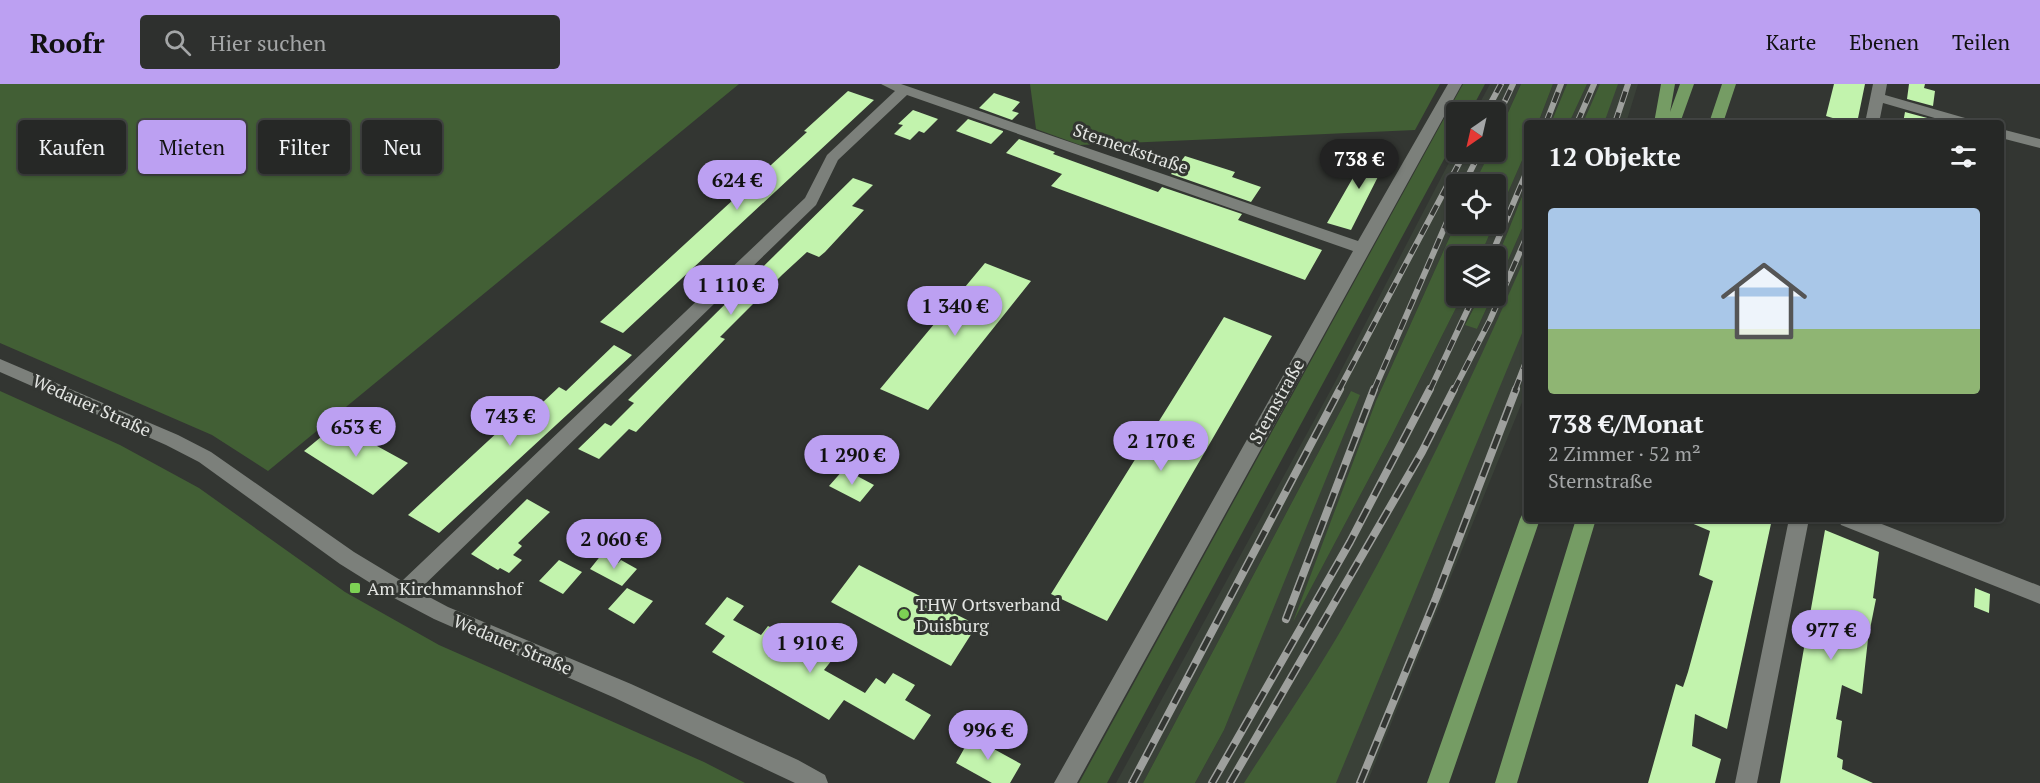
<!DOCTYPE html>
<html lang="de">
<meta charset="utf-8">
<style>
:root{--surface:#262826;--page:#2e302e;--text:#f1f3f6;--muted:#a4a6a7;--line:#424443;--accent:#bca0f2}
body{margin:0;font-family:"PT Serif",serif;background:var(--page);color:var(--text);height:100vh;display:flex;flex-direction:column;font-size:22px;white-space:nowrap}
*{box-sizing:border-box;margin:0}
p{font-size:20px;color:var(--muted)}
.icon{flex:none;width:33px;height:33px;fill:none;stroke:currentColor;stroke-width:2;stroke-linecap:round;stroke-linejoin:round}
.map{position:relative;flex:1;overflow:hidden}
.panel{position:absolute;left:1524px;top:36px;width:480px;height:402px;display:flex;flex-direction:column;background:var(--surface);border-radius:6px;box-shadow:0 2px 4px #0004,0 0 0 2px var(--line)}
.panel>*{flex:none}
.banner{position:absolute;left:18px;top:36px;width:570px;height:54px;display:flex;gap:12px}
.needle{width:39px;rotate:214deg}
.controls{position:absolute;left:1446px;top:18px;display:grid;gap:12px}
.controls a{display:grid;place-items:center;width:60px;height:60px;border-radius:6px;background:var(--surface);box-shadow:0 2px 4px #0004,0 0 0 2px var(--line);font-size:30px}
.price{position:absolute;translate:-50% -51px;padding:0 14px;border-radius:21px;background:var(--accent);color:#111;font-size:20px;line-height:39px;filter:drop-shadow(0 2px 3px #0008)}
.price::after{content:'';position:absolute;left:50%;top:36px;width:18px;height:14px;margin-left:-9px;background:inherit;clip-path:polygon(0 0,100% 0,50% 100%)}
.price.active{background:#222;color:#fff}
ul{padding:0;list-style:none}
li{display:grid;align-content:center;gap:12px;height:318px;padding:0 24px}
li+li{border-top:2px solid var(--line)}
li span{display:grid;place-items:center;height:186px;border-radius:6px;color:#555}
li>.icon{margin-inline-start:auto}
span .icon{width:108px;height:108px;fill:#fffc;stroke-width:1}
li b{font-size:26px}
h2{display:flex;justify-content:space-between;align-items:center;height:72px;padding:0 24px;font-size:26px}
.tag{padding:0 21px;border-radius:6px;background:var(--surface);box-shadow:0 2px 4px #0004,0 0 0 2px var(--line);font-size:21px;line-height:54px}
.tag.active{background:var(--accent);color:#111}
header{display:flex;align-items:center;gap:36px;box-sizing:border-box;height:84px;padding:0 30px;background:var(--accent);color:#111}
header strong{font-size:28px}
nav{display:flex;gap:33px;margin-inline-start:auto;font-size:21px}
.search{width:420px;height:54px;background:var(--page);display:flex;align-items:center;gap:15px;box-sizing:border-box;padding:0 21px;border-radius:6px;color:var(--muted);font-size:22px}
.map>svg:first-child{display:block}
.built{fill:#3a4138}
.green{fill:#425f35}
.building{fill:#c2f3ad}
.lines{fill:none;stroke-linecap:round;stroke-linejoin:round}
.minor{fill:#7c807b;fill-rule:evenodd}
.highway{fill:#759c64;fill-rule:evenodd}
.rail-far1-casing{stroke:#9ea09d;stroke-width:6}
.rail-casing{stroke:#9ea09d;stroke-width:8}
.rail-far1{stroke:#333632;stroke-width:4;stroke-dasharray:11;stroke-linecap:butt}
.rail{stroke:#333632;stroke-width:5;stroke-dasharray:15;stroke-linecap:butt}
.poi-dot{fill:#7dd154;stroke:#333632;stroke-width:2}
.labels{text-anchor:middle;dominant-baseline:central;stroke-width:6;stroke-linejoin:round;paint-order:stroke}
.street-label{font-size:18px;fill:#e3e5e2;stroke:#333632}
.poi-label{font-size:18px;fill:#e3e5e2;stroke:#333632;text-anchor:start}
</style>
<header>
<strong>Roofr</strong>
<div class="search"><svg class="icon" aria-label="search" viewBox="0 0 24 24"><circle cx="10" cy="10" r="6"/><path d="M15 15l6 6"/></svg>Hier suchen</div>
<nav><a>Karte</a><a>Ebenen</a><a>Teilen</a></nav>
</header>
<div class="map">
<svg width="2040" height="699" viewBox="0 0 2040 699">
<rect width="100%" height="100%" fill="#333632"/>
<path class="built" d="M1490,0H1521L1496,55V28H1475Z
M1553,0H1567L1551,39H1538Z
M1587,0H1638L1626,39H1569Z
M1456,65V68H1490L1474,100H1456V139L1376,317L1296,532L1391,353L1462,212H1480L1465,240L1477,245L1492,212H1496V204L1527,133V306L1367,699H1195L1224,646L1271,528L1351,307L1143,699H1116L1334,300Z
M1527,65V100L1496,177V172H1480Z"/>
<path class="green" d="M0,0H739L268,387L212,351L0,259Z
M1030,0H1440L1415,46L1080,61L1036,45Z
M1463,0H1485L1470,28H1456V53L1107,699H1079Z
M1521,0H1553L1538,39H1527V65L1496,136V100H1474L1490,68H1496V55Z
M1567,0H1587L1569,39H1551Z
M1600,0H1618L1604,39H1583Z
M1527,100V133L1496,204V177Z
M1456,139L1494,140L1480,172H1456V212H1462L1391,353L1293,538L1376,317Z
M1527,169V237L1336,699H1244C1277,647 1313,595 1344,541C1412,421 1472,295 1527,169Z
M1480,212H1492L1477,245L1465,241Z
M0,307L120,361L199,404L345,508L439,561L704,678L745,699H0Z
M1351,307L1360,311L1224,646L1195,699H1143Z"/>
<path class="building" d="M1834,0H1865L1857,39H1834L1836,35L1826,32Z
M1909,0H1925L1924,4L1935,7L1933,22L1907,15Z
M848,7L874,16L623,249L600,238L807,48L804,47Z
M994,9L1020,18L1012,27L1019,29L1012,36L979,24Z
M913,26L938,35L924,49L919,47L910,56L894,50L903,41L898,40Z
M1905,28L1931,35V39H1903Z
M968,35L1003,47V48L991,60L956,47Z
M1019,55L1055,68L1053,70L1158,108L1162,103L1242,130L1238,136L1322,166L1305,196L1051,102L1062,90L1006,69Z
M1370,64L1389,71L1351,146L1327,139Z
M1185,72L1235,88L1232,93L1261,103L1251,118L1171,90Z
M853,94L873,101L852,122L864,126L825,168L819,173L807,168L782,191L720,253L725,255L636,348L629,345L599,375L578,365L605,339L611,342L634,319L628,316Z
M985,179L1031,197L928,326L880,305Z
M1224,233L1272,252L1107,537L1051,510Z
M614,261L632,271L439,449L408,431L501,345L510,349L559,303L566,307Z
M338,339L377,362L408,379L373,411L304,367Z
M844,385L874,401L860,418L829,402Z
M527,415L550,428L518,459L522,462L513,471L522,476L509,489L500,484L498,486L471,470Z
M1682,435H1772L1727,645L1695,630L1692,662L1721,675L1715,699H1648L1676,600L1683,603L1688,588L1713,497L1699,491L1710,447Z
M1825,446L1879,468L1873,514L1876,515L1868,555L1862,610L1842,601L1836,635L1842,637L1837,673L1843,676L1842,685L1873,699H1780Z
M602,470L618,479L621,476L637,485L622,502L590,485Z
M559,476L582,488L563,510L539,497Z
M859,481L977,541L951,582L831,518Z
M627,504L653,517L634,540L608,525Z
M1975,504L1990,510L1989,529L1974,523Z
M727,513L744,522L733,536L761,551L768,542L802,559L832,576L824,586L865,609L876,594L885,600L893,589L915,601L905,616L931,631L914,656L844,616L829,636L712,568L725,552L705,540Z
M973,649L994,660L992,664L1021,680L1010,699H992L956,679Z"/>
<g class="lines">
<path class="minor" d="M881,0H901L1358,157L1448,0H1462L1077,699H1054L1353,167L907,11L838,76L816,121L418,507L448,523L631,600L798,676L825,691L828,699H795L615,614L434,535L396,515L340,480L199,378L166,361L0,288V275L178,351L211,368L354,468L402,497L805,114L827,71L895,7Z
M1873,0H1887L1885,11L1972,36L1974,39H1952L1883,19L1879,39H1865Z
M2001,45L2040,55V64L2001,54Z
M1789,435H1809L1757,699H1735Z
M1838,435H1869L2040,502V520L1841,441Z"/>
<path class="highway" d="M1661,0H1675L1670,28L1680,0H1694L1680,39H1654Z
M1722,0H1736L1723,39H1709Z
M1527,428V435H1540L1449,699H1427L1520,435L1523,429Z
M1576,435H1596L1517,699H1495Z"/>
<defs>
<path id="rail-far1" d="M1486,28L1501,0
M1496,36L1513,0
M1546,39L1561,0
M1577,39L1594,0
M1615,39L1628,0
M1464,100L1480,68
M1491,172L1527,87
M1339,306L1465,68
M1374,306L1456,117
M1430,306L1474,212
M1454,306L1490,236L1527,152
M1515,306L1527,275"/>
<path id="rail" d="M1286,535L1374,305
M1132,699L1340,305
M1212,699L1350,458L1430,305
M1230,699L1422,368L1454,305
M1360,699L1436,514L1516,305"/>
</defs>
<use href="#rail-far1" class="rail-far1-casing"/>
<use href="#rail" class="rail-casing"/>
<use href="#rail-far1" class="rail-far1"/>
<use href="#rail" class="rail"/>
</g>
<g class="poi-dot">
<rect x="349" y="498" width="12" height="12" rx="3"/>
<circle cx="904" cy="530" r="6"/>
</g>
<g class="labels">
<g class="street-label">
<text transform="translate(1131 64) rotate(19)">Sterneckstraße</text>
<text transform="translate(1276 317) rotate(-61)">Sternstraße</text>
<text transform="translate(92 321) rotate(24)">Wedauer Straße</text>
<text transform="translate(513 560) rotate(23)">Wedauer Straße</text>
</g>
<g class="poi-label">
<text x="367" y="504">Am Kirchmannshof</text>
<text x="916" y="520">THW Ortsverband<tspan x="916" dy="21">Duisburg</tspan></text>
</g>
</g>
</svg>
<div class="controls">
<a><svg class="needle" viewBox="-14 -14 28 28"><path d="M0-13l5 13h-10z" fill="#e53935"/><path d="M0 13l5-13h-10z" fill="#a4a6a7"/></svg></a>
<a><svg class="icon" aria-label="locate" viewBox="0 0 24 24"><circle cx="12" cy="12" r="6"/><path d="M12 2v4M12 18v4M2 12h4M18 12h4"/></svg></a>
<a><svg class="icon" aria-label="layers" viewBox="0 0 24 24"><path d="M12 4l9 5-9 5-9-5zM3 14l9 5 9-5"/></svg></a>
</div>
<b class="price active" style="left:1359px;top:106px">738 €</b>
<b class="price" style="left:737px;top:127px">624 €</b>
<b class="price" style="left:731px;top:232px">1 110 €</b>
<b class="price" style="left:955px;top:253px">1 340 €</b>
<b class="price" style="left:510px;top:363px">743 €</b>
<b class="price" style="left:356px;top:374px">653 €</b>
<b class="price" style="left:1161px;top:388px">2 170 €</b>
<b class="price" style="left:852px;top:402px">1 290 €</b>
<b class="price" style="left:614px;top:486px">2 060 €</b>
<b class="price" style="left:1831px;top:577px">977 €</b>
<b class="price" style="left:810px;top:590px">1 910 €</b>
<b class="price" style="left:988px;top:677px">996 €</b>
<div class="banner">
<a class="tag">Kaufen</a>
<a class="tag active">Mieten</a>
<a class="tag">Filter</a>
<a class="tag">Neu</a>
</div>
<section class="panel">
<h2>12 Objekte<svg class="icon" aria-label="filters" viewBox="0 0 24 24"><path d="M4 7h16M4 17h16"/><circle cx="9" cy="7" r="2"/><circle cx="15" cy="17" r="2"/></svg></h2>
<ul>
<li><span style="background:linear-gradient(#a9c7e8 65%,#8fb573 0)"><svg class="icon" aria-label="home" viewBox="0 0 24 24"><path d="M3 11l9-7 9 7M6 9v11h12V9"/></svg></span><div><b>738 €/Monat</b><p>2 Zimmer · 52 m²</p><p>Sternstraße</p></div></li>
</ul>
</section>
</div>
